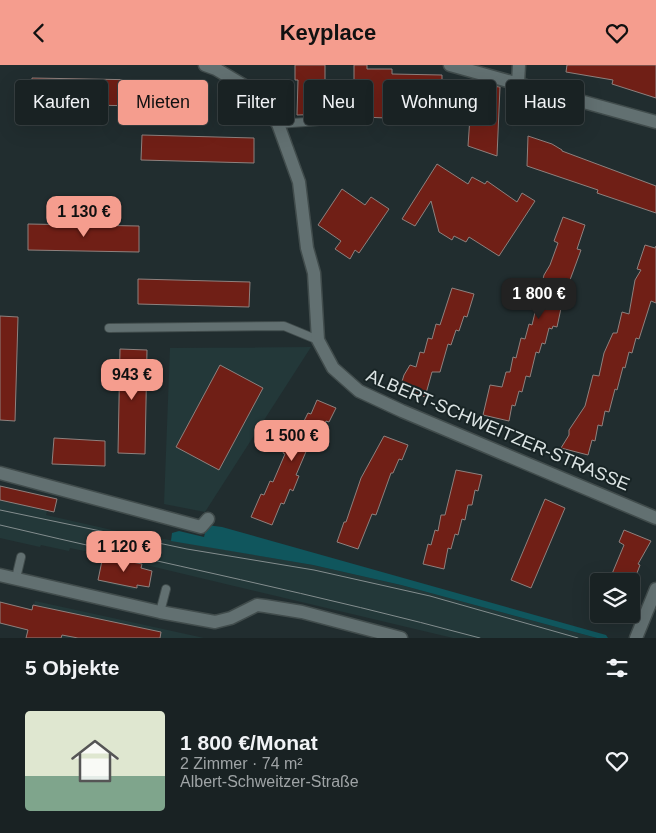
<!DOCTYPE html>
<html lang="de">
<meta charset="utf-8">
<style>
:root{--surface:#192223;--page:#262f30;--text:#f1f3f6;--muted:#9fa4a6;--line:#373f41;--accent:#f59d8e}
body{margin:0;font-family:Helvetica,sans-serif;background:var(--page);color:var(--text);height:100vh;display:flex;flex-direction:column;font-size:19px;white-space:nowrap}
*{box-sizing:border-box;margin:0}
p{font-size:16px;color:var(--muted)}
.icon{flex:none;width:28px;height:28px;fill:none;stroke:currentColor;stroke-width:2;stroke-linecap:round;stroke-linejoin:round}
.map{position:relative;height:573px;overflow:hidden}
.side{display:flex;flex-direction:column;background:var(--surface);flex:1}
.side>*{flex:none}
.hud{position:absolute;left:15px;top:15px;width:626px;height:45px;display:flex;gap:10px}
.tools{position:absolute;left:590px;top:508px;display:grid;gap:10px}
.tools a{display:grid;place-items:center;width:50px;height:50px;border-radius:5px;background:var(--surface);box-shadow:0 5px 20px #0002,0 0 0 1px var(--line);font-size:25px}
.price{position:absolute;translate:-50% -42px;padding:0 11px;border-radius:10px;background:var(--accent);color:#111;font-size:16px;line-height:32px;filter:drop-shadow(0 1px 2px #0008)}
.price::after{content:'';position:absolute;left:50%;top:30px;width:15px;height:11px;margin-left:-8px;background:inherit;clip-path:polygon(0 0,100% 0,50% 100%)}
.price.active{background:#222;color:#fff}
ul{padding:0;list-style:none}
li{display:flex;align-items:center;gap:15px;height:125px;padding:0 25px}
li+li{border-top:1px solid var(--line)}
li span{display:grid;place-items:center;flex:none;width:140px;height:100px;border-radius:5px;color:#555}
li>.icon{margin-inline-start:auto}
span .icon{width:60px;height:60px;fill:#fffc;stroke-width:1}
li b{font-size:21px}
h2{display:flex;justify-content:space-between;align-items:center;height:60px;padding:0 25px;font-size:21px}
.chip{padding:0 18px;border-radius:5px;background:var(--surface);box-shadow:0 5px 20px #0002,0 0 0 1px var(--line);font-size:18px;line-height:45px}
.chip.active{background:var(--accent);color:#111}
header{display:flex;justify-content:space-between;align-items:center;height:65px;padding:0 25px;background:var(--accent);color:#111;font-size:22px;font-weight:600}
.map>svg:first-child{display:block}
.built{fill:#233839}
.green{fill:#10565d}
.building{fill:#701f16;stroke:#8e817e}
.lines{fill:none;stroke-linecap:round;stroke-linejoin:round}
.service-casing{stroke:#414c4c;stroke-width:10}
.minor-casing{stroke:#414c4c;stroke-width:15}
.service{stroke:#627071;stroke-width:8}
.minor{stroke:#627071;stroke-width:12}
.tram{stroke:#838d8e;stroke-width:1}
.labels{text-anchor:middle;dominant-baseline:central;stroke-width:4;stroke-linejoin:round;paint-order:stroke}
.street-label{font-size:18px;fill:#dce4e4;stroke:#182425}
</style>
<header><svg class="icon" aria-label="back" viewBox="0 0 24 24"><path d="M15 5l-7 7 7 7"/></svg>Keyplace<svg class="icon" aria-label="heart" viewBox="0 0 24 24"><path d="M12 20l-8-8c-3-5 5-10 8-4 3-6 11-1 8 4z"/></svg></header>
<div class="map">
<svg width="656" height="573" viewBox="0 0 656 573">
<rect width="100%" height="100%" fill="#212d2f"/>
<path class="built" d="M311,282L205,447L164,439L170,283Z
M0,435L47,446L46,450L112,465L313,500L401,520L597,573H453L142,499L135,525L98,516L104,490L70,483L69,486L41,480L40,482L0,473Z
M35,536L204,573H26Z"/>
<path class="green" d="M207,460L222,462L606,570L608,573H597L401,520L313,500L171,476L172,468L179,466L204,472Z"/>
<path class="building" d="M295,0H325V28L354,30V0H367V4H392V9L442,10V52L427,43V27L392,26V35H387V53L362,52L363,46L332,45V49L297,50L298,15H295Z
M567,0H656V33L612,19L613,15L566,7Z
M32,13L143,15L142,41L31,39Z
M481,20L500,22L497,91L468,81L471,37L480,38Z
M142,70L254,73V98L141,95Z
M528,71L552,79L562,85V86L656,121V148L597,128L598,125L527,101Z
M437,99L468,119L472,112L485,119L487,116L517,137L522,128L535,136L499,191L469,172L466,177L454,171L452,175L439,167L431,136L415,161L402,154Z
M342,124L365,140L371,132L389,144L359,188L355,185L350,194L335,184L341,176L318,160Z
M563,152L585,160L577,184L581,185L563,234L557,262L553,261L552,264L549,263L545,279L542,278L539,288L536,287L530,312L526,311L522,327L519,326L515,341L512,340L509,356L483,350L490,320L502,322L506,307H510L513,292L516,293L521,273L525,274L529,259L532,260L544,210L550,200L558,178L554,176Z
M28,159L139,161V187L28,185Z
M645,180L655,183L656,181V238L651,236L639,274L636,273L632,288L629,287L625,303L623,302L617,325L615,324L609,347L605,346L602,361L598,360L595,376L592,375L588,390L561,383L569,370V365L585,341L593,310L599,311L604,288L613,268H617L622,247L629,249L635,215L641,205L637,204Z
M138,214L250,217L249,242L138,239Z
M452,223L474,229L467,252L464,251L459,266L456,265L451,280L448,279L440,307H432L425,332L400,323L404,310L410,300L416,302L420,287L424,288L428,273L432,274L436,259L440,260Z
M0,251L18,252L15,356L0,355Z
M120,284L147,285L145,389L118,388Z
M220,300L263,323L219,405L176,382Z
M317,335L336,343L329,357L326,356L320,370L317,369L311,383L308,382L296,410L299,411L293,426L290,424L284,439L281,438L272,460L251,452L261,429L264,430L270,416L273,417L285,389L283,388L289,374L285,373L292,358L301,362L308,348L311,349Z
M384,371L408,380L402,395L399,394L393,408H391L376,450L372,449L358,484L337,477L344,457H346L361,413Z
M54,373L105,376V401L52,399Z
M456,405L482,410L478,426L475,425L472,440H468L465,455L462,454L458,470L455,469L451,484L448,483L444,504L423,499L428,479L431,480L435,465L438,466L441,450H445Z
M0,421L57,434L54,447L0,435Z
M545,434L565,443L531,523L511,515Z
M624,465L651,476L638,499L640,500L634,516H609L624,480L619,477Z
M103,491L142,499L141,503L152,506L149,522L137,520V523L98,515Z
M0,537L32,545L33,540L161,567L160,573H78L62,570L61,573H26L28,565L0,558Z"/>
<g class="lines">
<defs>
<path id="service" d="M278,59L333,55
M109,263L284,261L318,275
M16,513L21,492
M160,547L166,524"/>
<path id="minor" d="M205,0L216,4L253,26L278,59L299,117L307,183L314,208L318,275L333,303L359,326L402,346L656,453
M450,0L656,57
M518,18L519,0
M0,408L201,462L208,454
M0,510L160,547L215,557L231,553L257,540L265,541L302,547L401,573
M636,573L656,524"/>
</defs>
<use href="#service" class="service-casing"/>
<use href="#minor" class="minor-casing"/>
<use href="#service" class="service"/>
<use href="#minor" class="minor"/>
<path class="tram" d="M0,445L187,484L314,505L430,531L578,573
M0,460C160,498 321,530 480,573"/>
</g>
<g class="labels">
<g class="street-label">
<text transform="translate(498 365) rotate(23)">ALBERT-SCHWEITZER-STRASSE</text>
</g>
</g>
</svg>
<div class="tools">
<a><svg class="icon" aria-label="layers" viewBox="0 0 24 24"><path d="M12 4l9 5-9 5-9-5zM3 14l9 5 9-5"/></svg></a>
</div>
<b class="price" style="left:84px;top:173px">1 130 €</b>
<b class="price active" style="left:539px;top:255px">1 800 €</b>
<b class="price" style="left:132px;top:336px">943 €</b>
<b class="price" style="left:292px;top:397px">1 500 €</b>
<b class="price" style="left:124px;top:508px">1 120 €</b>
<div class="hud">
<a class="chip">Kaufen</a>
<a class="chip active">Mieten</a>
<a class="chip">Filter</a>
<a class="chip">Neu</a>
<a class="chip">Wohnung</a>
<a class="chip">Haus</a>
</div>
</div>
<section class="side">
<h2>5 Objekte<svg class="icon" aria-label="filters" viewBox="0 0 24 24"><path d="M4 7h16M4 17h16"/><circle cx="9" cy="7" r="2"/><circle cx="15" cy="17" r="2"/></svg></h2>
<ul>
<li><span style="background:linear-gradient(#dfe7d0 65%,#7fa58c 0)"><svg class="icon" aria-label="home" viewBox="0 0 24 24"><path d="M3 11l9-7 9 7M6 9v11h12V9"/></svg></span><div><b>1 800 €/Monat</b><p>2 Zimmer · 74 m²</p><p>Albert-Schweitzer-Straße</p></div><svg class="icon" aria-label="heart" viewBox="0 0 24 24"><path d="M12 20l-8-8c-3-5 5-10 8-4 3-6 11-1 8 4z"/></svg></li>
</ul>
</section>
